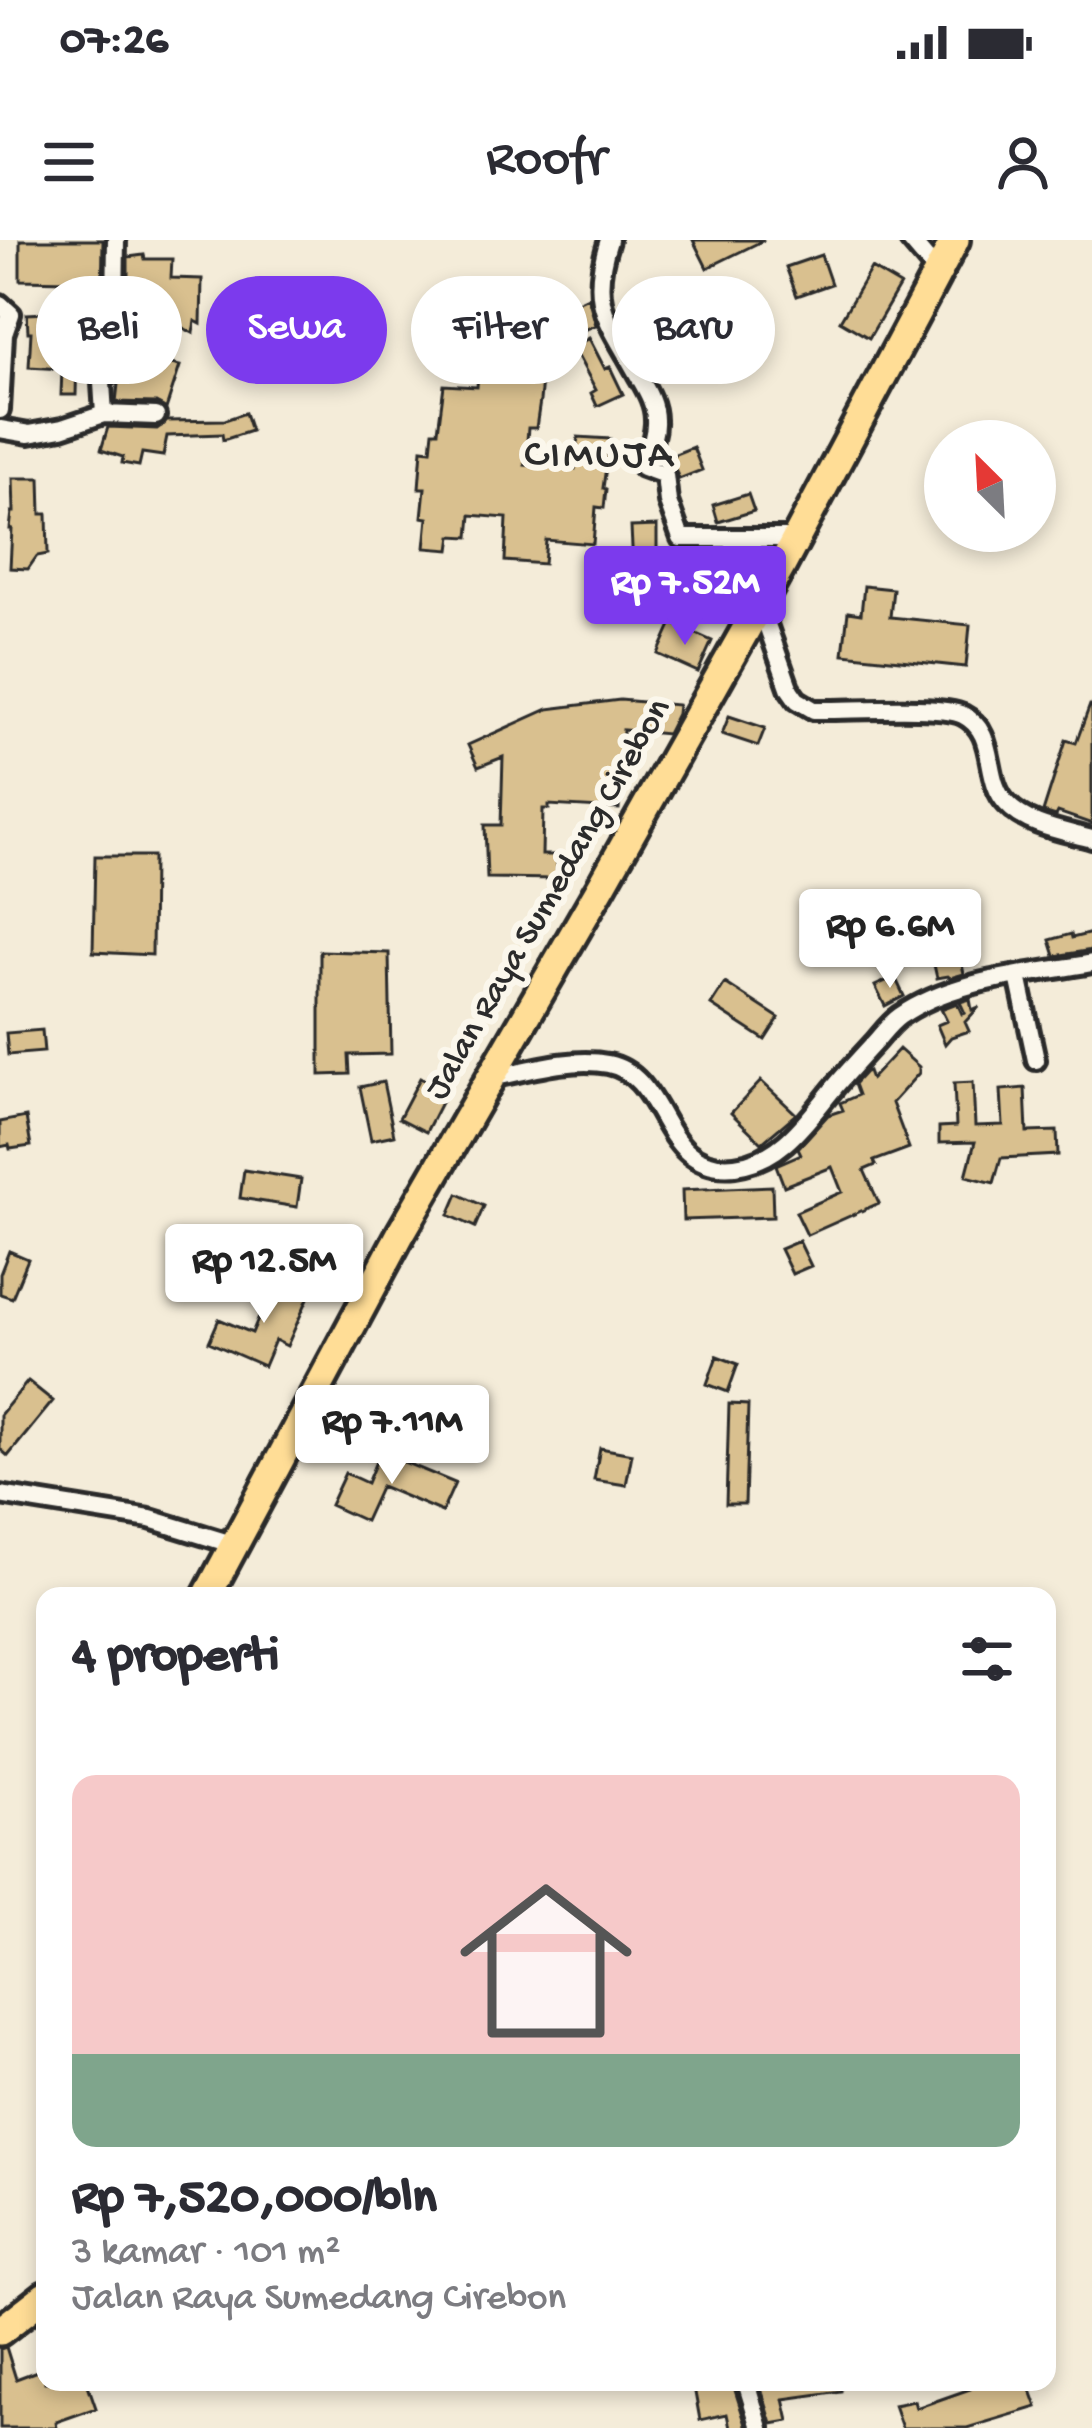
<!DOCTYPE html>
<html lang="id">
<meta charset="utf-8">
<style>
:root{--surface:#fff;--page:#f7f7f7;--text:#2b2b33;--muted:#7c7c81;--accent:#7c3aed}
body{margin:0;font-family:"Gochi Hand",sans-serif;background:var(--page);color:var(--text);height:100vh;display:flex;flex-direction:column;font-size:45px;white-space:nowrap}
*{box-sizing:border-box;margin:0}
p{font-size:39px;color:var(--muted)}
.icon{flex:none;width:66px;height:66px;fill:none;stroke:currentColor;stroke-width:2;stroke-linecap:round;stroke-linejoin:round}
.map{position:relative;flex:1;overflow:hidden}
.sheet{position:absolute;left:36px;top:1347px;width:1020px;height:804px;display:flex;flex-direction:column;background:var(--surface);border-radius:24px;box-shadow:0 6px 18px #0003}
.sheet>*{flex:none}
.banner{position:absolute;left:36px;top:36px;width:1020px;height:108px;display:flex;gap:24px}
.needle{width:78px;rotate:336deg}
.fabs{position:absolute;left:924px;top:180px;display:grid;gap:24px}
.fabs a{display:grid;place-items:center;width:132px;height:132px;border-radius:50%;background:var(--surface);box-shadow:0 6px 18px #0003;font-size:60px}
.price{position:absolute;translate:-50% -102px;padding:0 27px;border-radius:12px;background:#fff;color:#222;font-size:39px;line-height:78px;filter:drop-shadow(0 3px 6px #0008)}
.price::after{content:'';position:absolute;left:50%;top:72px;width:36px;height:27px;margin-left:-18px;background:inherit;clip-path:polygon(0 0,100% 0,50% 100%)}
.price.active{background:var(--accent);color:#fff}
ul{padding:0;list-style:none}
li{display:grid;align-content:center;gap:24px;height:636px;padding:0 36px}
li span{display:grid;place-items:center;height:372px;border-radius:24px;color:#555}
li>.icon{margin-inline-start:auto}
span .icon{width:216px;height:216px;fill:#fffc;stroke-width:1}
li b{font-size:51px}
h2{display:flex;justify-content:space-between;align-items:center;height:144px;padding:0 36px;font-size:51px}
.chip{padding:0 42px;border-radius:54px;background:var(--surface);box-shadow:0 6px 18px #0003;font-size:42px;line-height:108px}
.chip.active{background:var(--accent);color:#fff}
.status{display:flex;justify-content:space-between;align-items:center;height:84px;padding:0 60px;background:var(--surface);direction:ltr}
.status svg{height:33px;fill:currentColor}
header{display:flex;justify-content:space-between;align-items:center;height:156px;padding:0 36px;background:var(--surface);font-size:54px;font-weight:600}
.map>svg:first-child{display:block}
.building{fill:#d9c08f;stroke:#2b2b2b;stroke-width:3}
.lines{fill:none;stroke-linecap:round;stroke-linejoin:round}
.minor-casing{stroke:#2b2b2b;stroke-width:26}
.trunk-casing{stroke:#2b2b2b;stroke-width:36}
.minor{stroke:#fbf7ec;stroke-width:16}
.trunk{stroke:#ffdd96;stroke-width:27}
.labels{text-anchor:middle;dominant-baseline:central;stroke-width:12;stroke-linejoin:round;paint-order:stroke}
.street-label{font-size:36px;fill:#2b2b2b;stroke:#fbf7ec}
.quarter-label{font-size:42px;letter-spacing:3px;fill:#2b2b2b;stroke:#fbf7ec}
</style>
<div class="status"><b>07:26</b><svg viewBox="0 0 49 12"><path d="M0 12V9h3v3zM5 12V6h3v6zM10 12V3h3v9zM15 12V0h3v12zM26 1h20v11H26zM47 4h2v5h-2z"/></svg></div>
<header><svg class="icon" aria-label="menu" viewBox="0 0 24 24"><path d="M4 6h16M4 12h16M4 18h16"/></svg>Roofr<svg class="icon" aria-label="person" viewBox="0 0 24 24"><circle cx="12" cy="8" r="4"/><path d="M4 21q1-7 8-7t8 7"/></svg></header>
<div class="map">
<svg width="1092" height="2188" viewBox="0 0 1092 2188">
<rect width="100%" height="100%" fill="#f4ecd9"/>
<filter id="ink" filterUnits="userSpaceOnUse"><feTurbulence type="fractalNoise" baseFrequency=".00833" numOctaves="2"/><feDisplacementMap in="SourceGraphic" scale="24" xChannelSelector="R" yChannelSelector="G"/><feConvolveMatrix kernelMatrix="1 2 1 2 8 2 1 2 1" color-interpolation-filters="sRGB"/></filter>
<g filter="url(#ink)">
<path class="building" d="M20,0H103L102,66L93,119L77,116L76,155H61L62,129L29,127L31,92H28L27,74L67,72L69,41L20,40Z
M693,0H764L707,28Z
M144,15L145,19H172L171,38L202,39L201,84L195,81L193,93L172,82L171,91H166L163,122L180,126L166,169L156,163L116,162L118,144H115L128,68V17Z
M821,15L831,44L797,56L786,27Z
M871,28L900,45L869,98L840,81Z
M588,57L596,85L582,91L571,65Z
M589,98L605,129L610,127L623,154L597,166L591,153L596,150L573,107Z
M480,106L504,108L503,116L537,118L536,140H542L540,161L536,188H528L525,225L575,229L578,197L610,199L603,248L606,249L604,268L596,267L593,304L546,300L544,324L505,321L507,278L471,275L469,297L452,296L450,310L425,308L428,278L422,277L425,248H419L422,209L431,210L433,191H438L444,145L477,147Z
M245,173L251,191L223,200L222,194L167,196L163,216L142,213L139,226L122,223L123,217L101,210L108,187L157,189L167,181L225,180Z
M693,207L702,230L679,239L670,216Z
M13,238H40L41,274H47L48,314L37,316L28,329L10,328L12,289H10L12,272H14Z
M748,254L754,271L718,282L713,265Z
M657,286V350L626,352L625,328L633,327L631,287Z
M864,346L893,349L890,377L970,385L966,427L843,414L848,372L861,374Z
M672,383L712,401L698,432L658,414Z
M620,460L678,465L677,474L667,494L623,490L619,569L549,565V569H543L542,615H557V639L487,638L485,585H501L503,517L478,527L468,505L548,469Z
M1090,465H1092V584L1058,572L1056,576L1043,572L1066,500L1076,503Z
M729,476L765,488L758,506L722,494Z
M95,616H153L152,715L93,712Z
M1092,693V710L1055,716L1050,700L1071,694L1072,698Z
M959,710L964,734L950,738L948,736L937,738L932,716Z
M320,711L389,713L391,814L349,815L350,834L320,835Z
M895,737L904,756L885,766L875,746Z
M725,743L779,778L765,800L711,765Z
M970,759L972,770L979,767L965,782L969,791L951,797L945,804L937,785L947,781L941,769L957,763L962,774L965,773L960,762Z
M42,790L44,812L8,815L6,793Z
M899,809L919,827V833L892,863L909,908L874,921L876,925L864,930L879,963L807,995L796,972L842,952L832,927L784,946L776,925L801,914L798,908L828,875L843,870L840,863L858,855L854,844L865,832L868,831L871,839Z
M420,838L447,851L426,892L399,878Z
M761,841L796,874L762,903L731,873Z
M383,842L394,895L371,900L360,847Z
M973,842L975,886L1003,885L1001,850L1025,848L1027,892L1057,891L1058,915L1001,918L994,943L966,936L975,902L939,903V887L956,886L954,843Z
M26,877L31,906L10,909L9,905L0,907V882Z
M244,930L301,939L297,967L240,958Z
M772,946L773,977L683,980L682,950Z
M458,954L484,966L475,987L449,975Z
M799,1001L811,1026L792,1034L780,1009Z
M9,1011L28,1019L12,1058L0,1054V1034Z
M274,1041L309,1056L287,1106L275,1100L264,1126L209,1102L219,1079L252,1093Z
M717,1116L738,1124L728,1152L707,1144Z
M28,1141L53,1161L8,1216L0,1209V1175Z
M729,1164L748,1165L745,1264H726Z
M600,1208L632,1214L626,1245L594,1240Z
M380,1212L455,1243L442,1272L381,1246L365,1281L330,1265L345,1233L367,1243Z
M6,2107L16,2139L45,2128V2142H87L96,2168L56,2182L57,2188H0V2109Z
M725,2142L727,2148L734,2147L747,2188H730L727,2174L700,2180L694,2147Z
M759,2142H841V2151L784,2159L789,2181L772,2184Z
M968,2142H1028L1037,2167L967,2188H902L894,2165L914,2161L916,2168L970,2149Z"/>
<g class="lines">
<defs>
<path id="minor" d="M609,0C588,64 608,80 638,135C646,149 655,163 655,180C656,196 648,212 643,227L665,235L668,262L681,298H796
M910,0L938,33
M0,64L11,74L4,94L0,170
M104,174L156,176
M0,189L29,194L62,188L104,174L102,143L115,67L116,0
M760,365L790,450L797,460L814,470C846,471 941,464 963,475C999,493 982,539 1007,564C1027,586 1064,591 1092,599
M1018,736L1036,820
M490,838C527,831 570,817 608,824C669,836 658,934 735,926C784,920 809,877 838,843C850,829 863,815 875,802C883,793 890,783 900,776C956,738 1028,735 1092,723
M0,1255L150,1279L235,1305
M746,2142L760,2188"/>
<path id="trunk" d="M207,1356L401,993L602,645L781,327L955,0
M0,2091L45,2056"/>
</defs>
<use href="#minor" class="minor-casing"/>
<use href="#trunk" class="trunk-casing"/>
<use href="#minor" class="minor"/>
<use href="#trunk" class="trunk"/>
</g>
</g>
<g class="labels">
<g class="street-label">
<text transform="translate(550 660) rotate(-60)">Jalan Raya Sumedang Cirebon</text>
</g>
<g class="quarter-label">
<text x="600" y="217">CIMUJA</text>
</g>
</g>
</svg>
<div class="fabs">
<a><svg class="needle" viewBox="-14 -14 28 28"><path d="M0-13l5 13h-10z" fill="#e53935"/><path d="M0 13l5-13h-10z" fill="#7c7c81"/></svg></a>
</div>
<b class="price active" style="left:685px;top:408px">Rp 7.52M</b>
<b class="price" style="left:890px;top:751px">Rp 6.6M</b>
<b class="price" style="left:264px;top:1086px">Rp 12.5M</b>
<b class="price" style="left:392px;top:1247px">Rp 7.11M</b>
<div class="banner">
<a class="chip">Beli</a>
<a class="chip active">Sewa</a>
<a class="chip">Filter</a>
<a class="chip">Baru</a>
</div>
<section class="sheet">
<h2>4 properti<svg class="icon" aria-label="filters" viewBox="0 0 24 24"><path d="M4 7h16M4 17h16"/><circle cx="9" cy="7" r="2"/><circle cx="15" cy="17" r="2"/></svg></h2>
<ul>
<li><span style="background:linear-gradient(#f6c9c9 75%,#7fa58c 0)"><svg class="icon" aria-label="home" viewBox="0 0 24 24"><path d="M3 11l9-7 9 7M6 9v11h12V9"/></svg></span><div><b>Rp 7,520,000/bln</b><p>3 kamar · 101 m²</p><p>Jalan Raya Sumedang Cirebon</p></div></li>
</ul>
</section>
</div>
